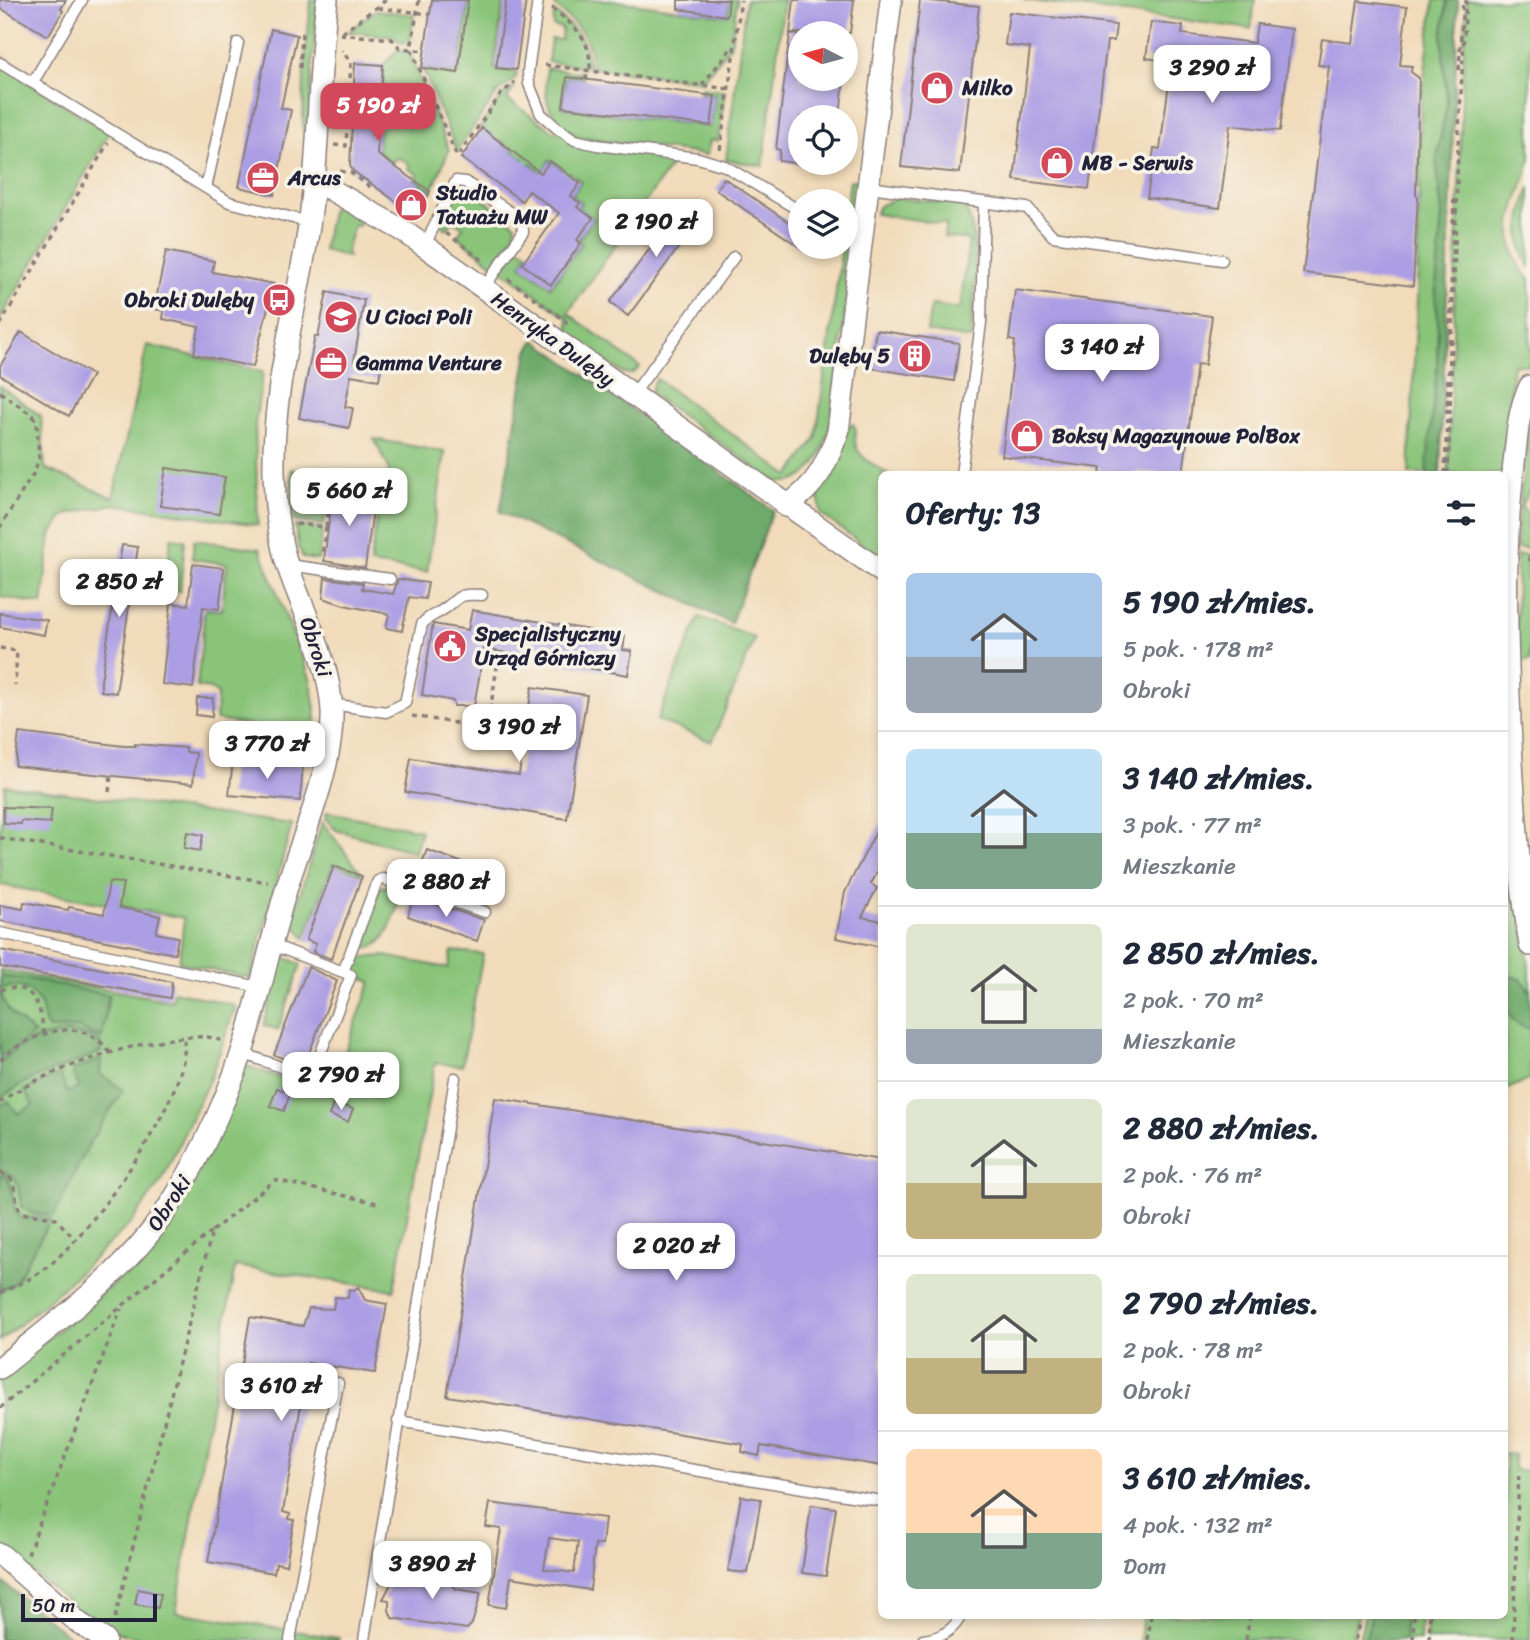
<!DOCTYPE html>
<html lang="pl">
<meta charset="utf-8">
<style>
:root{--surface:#fff;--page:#f2f2f3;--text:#1f2937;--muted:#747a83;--line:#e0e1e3;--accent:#d1495b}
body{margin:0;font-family:Sriracha,sans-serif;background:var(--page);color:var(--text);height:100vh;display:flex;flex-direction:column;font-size:26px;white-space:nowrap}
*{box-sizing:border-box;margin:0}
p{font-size:23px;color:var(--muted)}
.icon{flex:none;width:38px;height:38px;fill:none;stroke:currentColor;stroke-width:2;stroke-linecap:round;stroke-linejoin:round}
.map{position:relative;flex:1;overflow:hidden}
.details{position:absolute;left:878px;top:471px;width:630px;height:1148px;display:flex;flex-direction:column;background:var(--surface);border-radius:10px;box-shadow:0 4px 10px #0003}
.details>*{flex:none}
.needle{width:46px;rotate:276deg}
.fabs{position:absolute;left:788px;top:21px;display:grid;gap:14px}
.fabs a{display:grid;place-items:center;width:70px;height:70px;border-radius:50%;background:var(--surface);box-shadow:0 4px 10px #0003;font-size:35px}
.scale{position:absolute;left:21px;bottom:18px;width:136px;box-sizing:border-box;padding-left:7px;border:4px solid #22223b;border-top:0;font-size:19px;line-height:24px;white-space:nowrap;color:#22223b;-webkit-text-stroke:5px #f7f3e8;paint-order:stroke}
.price{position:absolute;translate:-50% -60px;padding:0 16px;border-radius:14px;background:#fff;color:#222;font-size:23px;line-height:46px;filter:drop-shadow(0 2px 4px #0008)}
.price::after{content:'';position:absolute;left:50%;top:42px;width:21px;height:16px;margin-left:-10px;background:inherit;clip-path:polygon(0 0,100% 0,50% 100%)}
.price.current{background:var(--accent);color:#fff}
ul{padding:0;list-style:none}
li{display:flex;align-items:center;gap:21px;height:175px;padding:0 28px}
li+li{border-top:2px solid var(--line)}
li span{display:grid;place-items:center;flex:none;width:196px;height:140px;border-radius:10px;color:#555}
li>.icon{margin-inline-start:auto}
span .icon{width:84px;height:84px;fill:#fffc;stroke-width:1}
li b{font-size:30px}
h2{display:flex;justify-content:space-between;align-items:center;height:84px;padding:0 28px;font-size:30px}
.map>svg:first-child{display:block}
.green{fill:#89c479;stroke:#56735a;stroke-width:2}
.forest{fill:#6eaa69;stroke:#486652;stroke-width:2}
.building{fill:#ac9ee4;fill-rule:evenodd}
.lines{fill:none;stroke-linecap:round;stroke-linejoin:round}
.service-casing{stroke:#8a7e7a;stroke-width:13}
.minor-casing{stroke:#8a7e7a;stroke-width:24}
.path{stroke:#8a7e7a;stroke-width:3.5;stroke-dasharray:5 5;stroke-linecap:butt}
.service{stroke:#fff;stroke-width:10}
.minor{stroke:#fff;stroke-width:21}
.labels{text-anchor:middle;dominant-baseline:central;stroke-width:7;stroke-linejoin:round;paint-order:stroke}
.poi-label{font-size:21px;font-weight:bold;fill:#22223b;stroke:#f7f3e8;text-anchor:start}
.street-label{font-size:21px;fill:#22223b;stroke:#f7f3e8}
</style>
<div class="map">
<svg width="1530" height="1640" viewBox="0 0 1530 1640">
<rect width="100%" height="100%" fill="#f7f3e8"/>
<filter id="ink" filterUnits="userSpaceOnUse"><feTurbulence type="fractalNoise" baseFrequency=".0143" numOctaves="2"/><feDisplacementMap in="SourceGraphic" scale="14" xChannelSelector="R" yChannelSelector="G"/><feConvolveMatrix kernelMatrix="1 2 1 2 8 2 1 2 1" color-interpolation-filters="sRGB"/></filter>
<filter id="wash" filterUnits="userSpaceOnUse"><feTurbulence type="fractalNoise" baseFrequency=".00686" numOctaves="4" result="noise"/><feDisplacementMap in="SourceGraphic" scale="28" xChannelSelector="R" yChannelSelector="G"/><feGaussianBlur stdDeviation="1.57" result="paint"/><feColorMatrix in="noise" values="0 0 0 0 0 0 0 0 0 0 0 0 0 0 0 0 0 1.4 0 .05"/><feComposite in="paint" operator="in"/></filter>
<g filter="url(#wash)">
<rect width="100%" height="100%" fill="#f1dbba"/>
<path class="green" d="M311,0H317L308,131H303L304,70Z
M469,0H504L494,69L517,72L515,79L497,93L457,151L423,69L458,74Z
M556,0H609L727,16L730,0H737L731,45L702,81L592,68C593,37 577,25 555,6Z
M746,0H784L763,166L726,160Z
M1024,0H1255L1251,29Z
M1434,0H1458L1440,474H1409L1417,299L1421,103Z
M1467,0H1530C1530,52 1530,105 1530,157C1528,180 1513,202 1511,225C1510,243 1515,268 1530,279V365L1513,364L1503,474H1448L1464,46Z
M376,10L414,15L410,44L399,42L393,36L348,32Z
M554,12C575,29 588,39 588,67L548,62L551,39L561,40L562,28L553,26Z
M397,50L409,52L449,150L432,191L415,179L418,175L408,168L410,165L397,157L392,163L378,152L384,64Z
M0,55L31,74L27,82L109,133L0,319Z
M547,68L583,73V78L566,77L562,108L711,127L715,95L700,93L701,88L725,91L718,141L710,140L707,155L578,136C548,118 543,102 547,68Z
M515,86L507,99L552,130L672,158L674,161L568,313L640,367L632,374L623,373L569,336L568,318L502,270L518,247L529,253L521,265L551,287L582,243L578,240L594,219L578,207L581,203L572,196L581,182L570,173L566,178L560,174L563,170L550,160L542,172L530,163L527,167L522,163L524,159L500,141L497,145L490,141L493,136L480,127L502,96Z
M850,180L862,181L831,422C824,452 810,489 774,481L654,396L651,393L653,384L657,379L789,476L816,438L842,247H845V220Z
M462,187L472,190L516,225L515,234L493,264L457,236L463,227L453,221L447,229L442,226L456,191Z
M1530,187V267C1513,243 1521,213 1530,187Z
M896,198L959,204C985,218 972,312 971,339L927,332L931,305L960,309L969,240L944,237L946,224L875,214L879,206Z
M337,206L361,219L359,226L354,225L346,252L348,257L323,250L332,207Z
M147,345L263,372L255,423L258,525L114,504L65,515L51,534L42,604L0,597V386L41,416L45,468L113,498Z
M1530,408V489L1521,506L1529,516L1526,525L1530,534V549L1517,548L1518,519Z
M853,424C858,431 855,433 855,441C856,457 876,466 888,474H882V559L821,514L818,491L850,425Z
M374,439L445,452L427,572L370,564L381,491H386L389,468Z
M291,469L296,470L295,477C308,478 316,484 328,486L324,525L294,521Z
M295,526L323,529L318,560L303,558L298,546Z
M171,538L185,540L180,591L165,589Z
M194,540L260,549L311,681L316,718L313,735L216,720L217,693L210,689L197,687L205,609L222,610L227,564L192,559Z
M1517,555H1526L1530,605V661H1516Z
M699,617L755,638L712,742L657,720Z
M5,785L292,824L250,978L179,963L184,918L0,885V830Z
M327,812L421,830L415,852L336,830L325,818Z
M322,822L362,874L333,864L305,938L292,921Z
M1505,826H1509L1530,973V1079L1505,1090Z
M389,886L403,891C395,911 387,957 358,947L379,890L381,887Z
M452,951L483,954L462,1066L435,1063L394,1290L235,1266L176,1612L339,1638V1640H145L117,1632L76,1608L0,1546V1379L119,1279L244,1065L329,1095L371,982L355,974L354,966L357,958L385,956L448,968Z
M281,956L301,964L278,1030L264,1025Z
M0,970L172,1001L174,991L234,1005L235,1008L212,1074L162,1180L131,1223L60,1290L0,1341Z
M1505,1454L1514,1455V1470L1530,1471V1640H1426L1427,1615H1505Z
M1143,1615H1358L1352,1640H1140Z
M1365,1615H1421L1420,1640H1359Z"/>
<path class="forest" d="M1447,0H1458L1440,474H1426L1437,367L1438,319L1435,298L1442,216L1436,161L1447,104L1442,39Z
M535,340L773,510L731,623L500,512L528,351Z
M1505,975L1521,979L1530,991V1028C1503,1026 1505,995 1505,975Z
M0,976L34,980L109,995L102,1038L78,1028L49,1029L46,1025L41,1004L31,992L18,986L0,988Z
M2,992C1,1009 23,1024 35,1034L0,1057V993Z
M67,1032L90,1036L100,1042L101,1052L26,1082L0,1098V1063C19,1044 41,1035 67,1032Z
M101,1059L100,1074L123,1090L90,1142L54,1215L33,1214L21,1206C19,1190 19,1174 0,1171V1107L8,1101L18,1114L33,1105L24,1090L60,1074L67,1093L79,1088L72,1070Z
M0,1175L6,1176C16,1188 9,1205 20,1217L51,1219L15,1283L0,1290Z
M0,1580L66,1634L76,1640H0Z
M1372,1615H1404L1405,1640H1365Z"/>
<g id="blocks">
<path class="building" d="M0,0H66L61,9L63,11L48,36L0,8Z
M432,0H468L458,73L422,68Z
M506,0H526L516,70L496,68Z
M678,0H729L727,16L678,9Z
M794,0H854L850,33H790Z
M920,0L979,6L960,173L901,167Z
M1358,1L1407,7L1400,65L1412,66L1411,72L1419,78L1416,195L1418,196L1413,286L1303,273L1329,66L1318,65L1322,39L1352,43Z
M1009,12L1116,25L1114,41H1107L1089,189L1014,180L1030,48L1005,45Z
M1151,22L1183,26L1182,34L1254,43L1257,24L1292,29L1280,131L1230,125L1220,208L1147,198L1154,148L1160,149L1169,83L1162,82L1165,61L1146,58Z
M271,29L297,35L281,108L291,110L274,195L239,187Z
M790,34L800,35V79H844L840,117H800V164L779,161L780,150L776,149Z
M355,63L383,65L377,154L430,191L418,217L353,171L350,166Z
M567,77L715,96L711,126L563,107Z
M482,128L541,173L550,161L580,183L571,196L580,203L577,207L593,218L577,240L581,243L551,285L522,264L559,213L529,191L522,201L461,158Z
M724,178L800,230V247L716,190Z
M684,203L702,216L628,316L610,302Z
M166,251L214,261L212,272L274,284L253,367L194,354L199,327L163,319L164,311L154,309Z
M1015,290L1212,316L1205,365L1197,364L1183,474L1135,472L1134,474H1100L1101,468L1002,456L1015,341L1009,340Z
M327,292L364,300L354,362L381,367L379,380L351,375L345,407L353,408L349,428L299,418L315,336L318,337Z
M876,330L959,343L954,381L870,368Z
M21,332L92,375L69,416L0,375V366Z
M166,468L225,477L219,514L160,506Z
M333,489L375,495L365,568L324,561Z
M122,545L138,547L116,693L101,691V681Z
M193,564L224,568L219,609L203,607L193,688L162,684L171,603L188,605Z
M325,578L363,583L362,589L393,594L398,579L428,583L425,599L409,597L402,631L386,628L389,614L344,605L323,598Z
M472,610L625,636L623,650L632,651L628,675L484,649L474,706H454L453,701L422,695L433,624L468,630Z
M0,613L47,620L44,635L0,627Z
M532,687L587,695L567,819L405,792L411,758L519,775Z
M197,698H213L212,717L196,715Z
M19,733L124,746H135V744L186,748V752L196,753L193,784L15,766Z
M233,761L303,765L300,801L229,795Z
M3,807L52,809L50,823L21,821V824L4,823Z
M882,820V863L871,884L877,888L862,917L882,921V947L836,938L845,892Z
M187,832L203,835L200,851L184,848Z
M427,850L497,875L492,891L421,866Z
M334,866L362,876L331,959L313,952L316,944L306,940Z
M109,882L123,883L119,907L160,916L156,933L178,937L175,954L0,921V905L23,909L24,902L68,910L69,907L104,914Z
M413,897L484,920L477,941L408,916Z
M0,950L172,982L170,998L0,967Z
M308,967L337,981L304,1066L274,1055Z
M277,1088L290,1093L284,1111L270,1106Z
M495,1098L882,1160V1466L761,1446L759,1456L742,1452L743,1444L447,1396Z
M334,1102L353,1109L348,1122L329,1115Z
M358,1287L365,1300L387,1304L375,1373L308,1363L283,1512L290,1514L289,1519L294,1520L286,1565L276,1563L274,1573L208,1562L250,1317L303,1326L309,1308L333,1309L335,1297L348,1298L349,1289L354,1290Z
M741,1496L761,1499L748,1573L728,1571Z
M490,1503L605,1518L602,1545L595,1544L590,1590L511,1577L506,1608L489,1605L501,1529L486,1527ZM549,1538L578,1542L574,1573L544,1569Z
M811,1505L836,1508L826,1576L802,1573Z
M432,1570L446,1575L456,1589L481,1593L472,1624L467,1629L392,1618L389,1610V1600L383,1599L391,1584L403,1575L425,1572L432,1573Z
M138,1589L161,1594L158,1608L135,1604Z"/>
</g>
</g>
<g filter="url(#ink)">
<use href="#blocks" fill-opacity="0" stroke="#8a7e7a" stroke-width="2"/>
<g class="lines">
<defs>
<path id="service" d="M538,0L528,71L529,84L541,114L557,128L575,140L597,145L698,158L725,166L800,211
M0,63L229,202L309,222
M33,82L82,0
M869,187L1027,208L1053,236L1222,260
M206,188L238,43
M424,247L456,181L465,182L522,220L523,232L483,289
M632,396L734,257
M961,474L981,323L984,202
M288,565L390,579
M331,704L386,712L405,703L422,624C428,617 434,615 441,611C461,599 453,593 482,595
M0,933L259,987
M343,972L375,887L378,881L383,879L485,912
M242,1053L311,1078L351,975L270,944
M398,1421L882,1501
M290,1640L338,1383
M364,1640L455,1078
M923,1640C939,1638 954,1631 961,1615"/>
<path id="minor" d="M314,180L402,230L882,572
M1530,386C1518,409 1517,436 1514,463C1504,540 1506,618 1509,696C1512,779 1517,863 1530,945
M786,506C817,486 826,465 838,432L891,0
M0,1368C51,1326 107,1286 149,1234C187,1187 225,1106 243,1049C260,997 270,943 286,890C302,837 334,766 332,711C329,658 302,610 286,561C278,534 275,502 274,473C272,395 293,321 306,245C320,164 317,81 327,0
M0,1554L79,1623L105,1640"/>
</defs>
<use href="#service" class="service-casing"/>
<use href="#minor" class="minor-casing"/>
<path class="path" d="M419,0L411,49L457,157L501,94L515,82
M378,8L430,14
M552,8C576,28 591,38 590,70
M342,33L386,0
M340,34L392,39L400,48L425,51
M545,65L729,89
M300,68L302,33
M1459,70L1463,0
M586,80L587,70
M702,85L733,46
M334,145L346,146L351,63L342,50
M720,150L741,0
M340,171L351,173L374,190
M446,233L485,262
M508,279L566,321V325
M0,325L108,143
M0,392L33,416L37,423L39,458L34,473L0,527
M1445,474L1454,197
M1448,474L1458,148L1466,0
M296,524L326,527L322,556
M326,527L332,474
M1530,556V566
M0,648L17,651L15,685
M412,716L480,727L489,718L497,667
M109,792L111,774
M0,838L268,882
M0,990C35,980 40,1007 44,1033
M0,1060C30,1033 83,1012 110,1053
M0,1103C36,1071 157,1033 205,1037C212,1037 219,1040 226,1042
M0,1173C21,1177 11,1201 22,1213L55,1218L75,1239
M212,1231L275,1180L377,1203
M0,1293C18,1285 36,1277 51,1264C95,1226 165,1126 181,1070C184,1059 185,1049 184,1038
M0,1408L212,1231L114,1622
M28,1554L121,1309
M1148,1640L1151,1615
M1246,1640L1250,1615
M1355,1640L1361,1615
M1413,1640L1414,1615
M1429,1640L1430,1615
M1513,1640L1519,1470"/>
<use href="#service" class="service"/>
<use href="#minor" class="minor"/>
</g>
</g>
<defs>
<symbol id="shop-disc" viewBox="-11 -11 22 22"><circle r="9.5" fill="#d1495b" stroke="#f7f3e8"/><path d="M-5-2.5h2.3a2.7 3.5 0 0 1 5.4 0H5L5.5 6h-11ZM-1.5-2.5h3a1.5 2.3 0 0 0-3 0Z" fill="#fff"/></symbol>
<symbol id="office-disc" viewBox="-11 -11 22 22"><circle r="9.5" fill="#d1495b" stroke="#f7f3e8"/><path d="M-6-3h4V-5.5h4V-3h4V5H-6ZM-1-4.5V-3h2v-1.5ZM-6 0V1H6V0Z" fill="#fff"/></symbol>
<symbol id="bus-disc" viewBox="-11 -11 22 22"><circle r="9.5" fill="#d1495b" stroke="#f7f3e8"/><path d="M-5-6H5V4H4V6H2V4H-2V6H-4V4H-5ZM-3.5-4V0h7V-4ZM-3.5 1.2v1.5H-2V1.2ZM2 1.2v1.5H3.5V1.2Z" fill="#fff"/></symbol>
<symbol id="school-disc" viewBox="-11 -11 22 22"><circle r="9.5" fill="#d1495b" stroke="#f7f3e8"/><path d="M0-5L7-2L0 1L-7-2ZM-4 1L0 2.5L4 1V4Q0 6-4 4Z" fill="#fff"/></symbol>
<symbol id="building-disc" viewBox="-11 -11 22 22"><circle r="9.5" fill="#d1495b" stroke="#f7f3e8"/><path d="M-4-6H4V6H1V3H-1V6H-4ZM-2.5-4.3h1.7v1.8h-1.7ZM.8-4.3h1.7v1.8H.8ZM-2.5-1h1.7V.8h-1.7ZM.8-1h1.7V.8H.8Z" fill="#fff"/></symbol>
<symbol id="civic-disc" viewBox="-11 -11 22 22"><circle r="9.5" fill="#d1495b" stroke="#f7f3e8"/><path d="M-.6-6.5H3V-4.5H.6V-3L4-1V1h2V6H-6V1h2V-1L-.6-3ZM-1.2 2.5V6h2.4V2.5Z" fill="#fff"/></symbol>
</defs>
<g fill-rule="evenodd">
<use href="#shop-disc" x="918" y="69" width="38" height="38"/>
<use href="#shop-disc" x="1038" y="144" width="38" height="38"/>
<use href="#office-disc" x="244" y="159" width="38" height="38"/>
<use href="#shop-disc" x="392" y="186" width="38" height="38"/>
<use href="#bus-disc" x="260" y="281" width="38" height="38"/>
<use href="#school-disc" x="322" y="298" width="38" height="38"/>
<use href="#building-disc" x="896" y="337" width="38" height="38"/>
<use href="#office-disc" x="312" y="344" width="38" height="38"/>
<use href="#shop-disc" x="1008" y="417" width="38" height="38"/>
<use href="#civic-disc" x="431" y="627" width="38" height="38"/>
</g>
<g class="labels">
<g class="poi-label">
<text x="962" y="88">Milko</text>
<text x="1082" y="163">MB - Serwis</text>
<text x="288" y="178">Arcus</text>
<text x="436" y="193">Studio<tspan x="436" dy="24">Tatuażu MW</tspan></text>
<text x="254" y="300" text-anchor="end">Obroki Dulęby</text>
<text x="366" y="317">U Cioci Poli</text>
<text x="890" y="356" text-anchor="end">Dulęby 5</text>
<text x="356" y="363">Gamma Venture</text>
<text x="1052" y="436">Boksy Magazynowe PolBox</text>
<text x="475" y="634">Specjalistyczny<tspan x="475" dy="24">Urząd Górniczy</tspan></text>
</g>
<g class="street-label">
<text transform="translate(553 339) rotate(36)">Henryka Dulęby</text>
<text transform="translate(316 647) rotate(72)">Obroki</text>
<text transform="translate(169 1203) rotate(-57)">Obroki</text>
</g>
</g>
</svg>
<div class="fabs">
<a><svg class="needle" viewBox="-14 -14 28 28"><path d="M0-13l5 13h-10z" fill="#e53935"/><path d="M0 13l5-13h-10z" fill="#747a83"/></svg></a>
<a><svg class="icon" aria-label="locate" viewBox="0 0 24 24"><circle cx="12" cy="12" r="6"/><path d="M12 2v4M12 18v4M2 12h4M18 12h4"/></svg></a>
<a><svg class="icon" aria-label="layers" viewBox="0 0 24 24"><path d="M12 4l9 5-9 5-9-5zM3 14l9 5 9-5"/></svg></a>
</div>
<div class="scale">50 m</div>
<b class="price" style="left:1212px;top:105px">3 290 zł</b>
<b class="price current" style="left:378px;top:143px">5 190 zł</b>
<b class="price" style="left:656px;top:259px">2 190 zł</b>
<b class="price" style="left:1102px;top:384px">3 140 zł</b>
<b class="price" style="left:349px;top:528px">5 660 zł</b>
<b class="price" style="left:119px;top:619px">2 850 zł</b>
<b class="price" style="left:519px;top:764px">3 190 zł</b>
<b class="price" style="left:267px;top:781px">3 770 zł</b>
<b class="price" style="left:446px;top:919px">2 880 zł</b>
<b class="price" style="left:341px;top:1112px">2 790 zł</b>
<b class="price" style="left:676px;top:1283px">2 020 zł</b>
<b class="price" style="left:281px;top:1423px">3 610 zł</b>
<b class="price" style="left:432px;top:1601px">3 890 zł</b>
<section class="details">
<h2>Oferty: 13<svg class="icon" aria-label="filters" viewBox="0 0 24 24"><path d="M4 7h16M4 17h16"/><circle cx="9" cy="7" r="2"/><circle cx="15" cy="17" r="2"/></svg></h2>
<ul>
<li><span style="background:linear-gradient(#a9c7e8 60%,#9aa5b1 0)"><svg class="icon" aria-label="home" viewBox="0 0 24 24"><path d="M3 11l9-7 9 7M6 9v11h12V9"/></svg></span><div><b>5 190 zł/mies.</b><p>5 pok. · 178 m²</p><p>Obroki</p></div></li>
<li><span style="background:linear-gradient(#bfe0f5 60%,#7fa58c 0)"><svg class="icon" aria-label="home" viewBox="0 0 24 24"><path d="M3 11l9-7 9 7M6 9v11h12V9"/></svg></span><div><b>3 140 zł/mies.</b><p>3 pok. · 77 m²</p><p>Mieszkanie</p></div></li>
<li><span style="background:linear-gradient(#dfe7d0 75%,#9aa5b1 0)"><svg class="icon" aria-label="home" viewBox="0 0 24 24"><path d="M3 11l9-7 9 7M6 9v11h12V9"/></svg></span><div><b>2 850 zł/mies.</b><p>2 pok. · 70 m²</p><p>Mieszkanie</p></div></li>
<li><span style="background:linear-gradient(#dfe7d0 60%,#c2b280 0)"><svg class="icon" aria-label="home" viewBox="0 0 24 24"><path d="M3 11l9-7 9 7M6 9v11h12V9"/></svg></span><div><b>2 880 zł/mies.</b><p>2 pok. · 76 m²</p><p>Obroki</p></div></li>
<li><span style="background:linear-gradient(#dfe7d0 60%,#c2b280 0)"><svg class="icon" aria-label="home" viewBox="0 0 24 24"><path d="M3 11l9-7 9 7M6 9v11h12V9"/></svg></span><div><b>2 790 zł/mies.</b><p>2 pok. · 78 m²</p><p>Obroki</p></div></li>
<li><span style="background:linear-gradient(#ffd9b3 60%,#7fa58c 0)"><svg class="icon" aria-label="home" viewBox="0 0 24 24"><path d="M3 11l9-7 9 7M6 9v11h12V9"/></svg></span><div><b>3 610 zł/mies.</b><p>4 pok. · 132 m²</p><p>Dom</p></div></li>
</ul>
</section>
</div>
